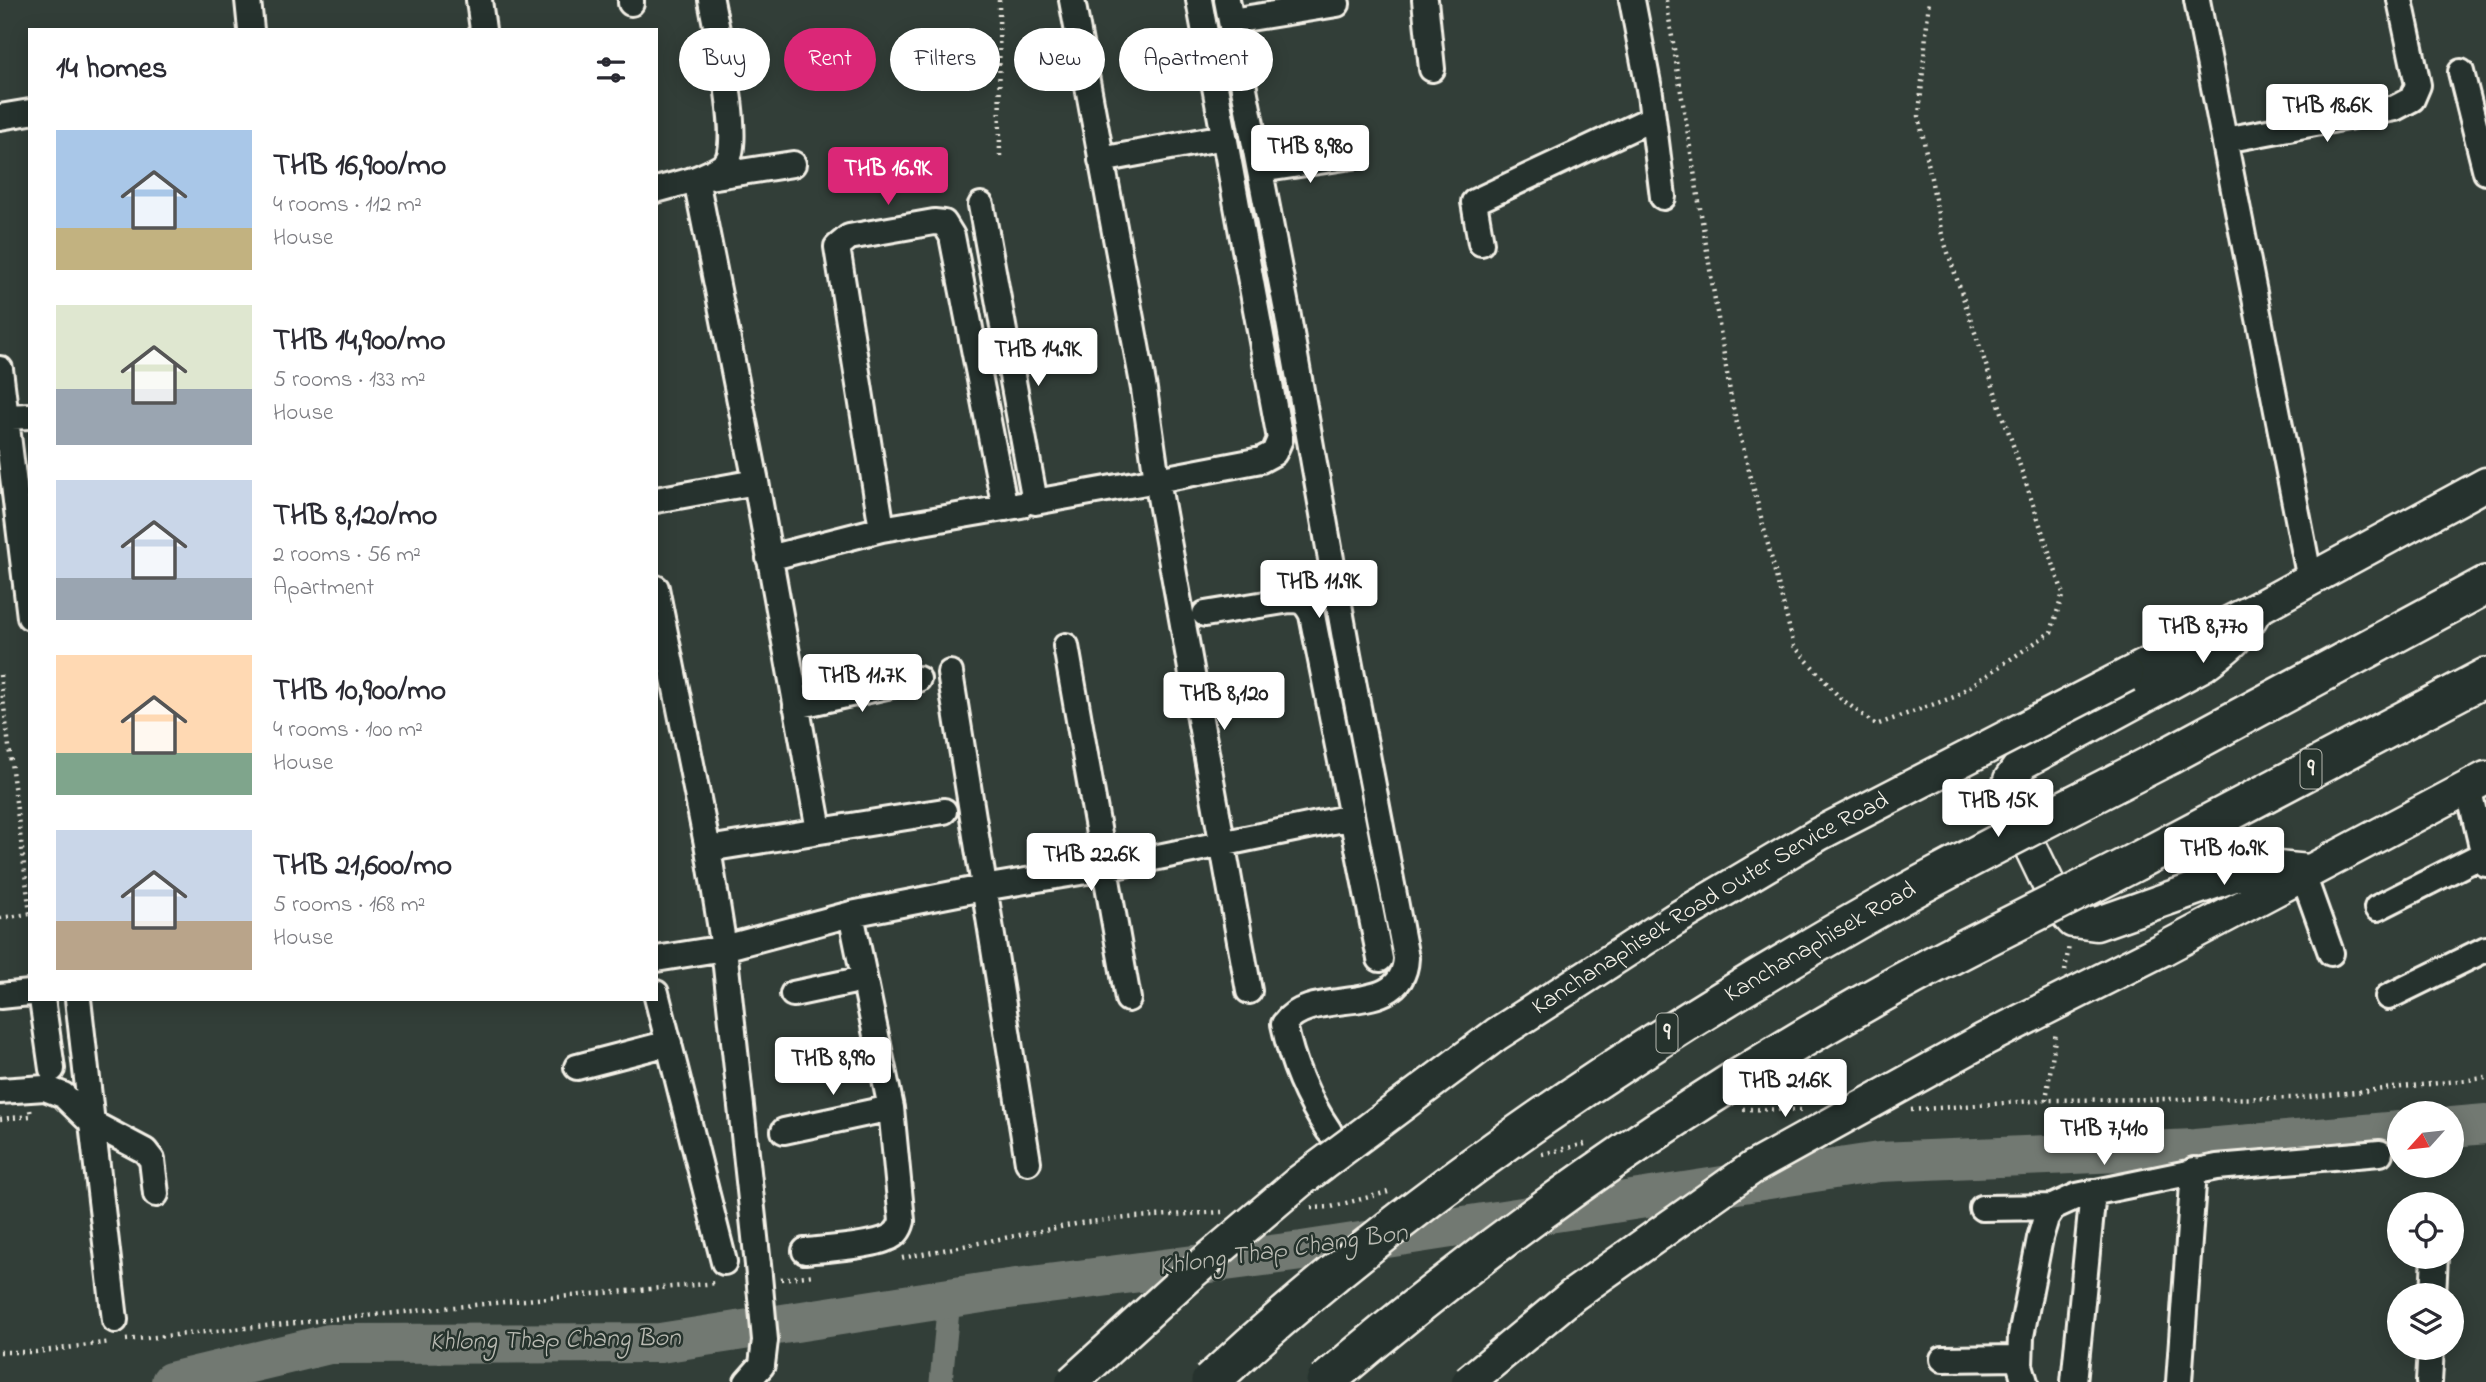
<!DOCTYPE html>
<meta charset="utf-8">
<style>
:root{--surface:#fff;--page:#f7f7f7;--text:#2b2b33;--muted:#7c7c81;--accent:#db2777}
body{margin:0;font-family:"Indie Flower",sans-serif;background:var(--page);color:var(--text);height:100vh;display:flex;flex-direction:column;font-size:26px;white-space:nowrap}
*{box-sizing:border-box;margin:0}
p{font-size:23px;color:var(--muted)}
.icon{flex:none;width:38px;height:38px;fill:none;stroke:currentColor;stroke-width:2;stroke-linecap:round;stroke-linejoin:round}
.map{position:relative;flex:1;overflow:hidden}
.sheet{position:absolute;left:28px;top:28px;width:630px;height:973px;display:flex;flex-direction:column;background:var(--surface);border-radius:0px;box-shadow:0 4px 18px #0003}
.sheet>*{flex:none}
.banner{position:absolute;left:679px;top:28px;width:665px;height:63px;display:flex;gap:14px}
.needle{width:46px;rotate:243deg}
.controls{position:absolute;left:2387px;top:1101px;display:grid;gap:14px}
.controls a{display:grid;place-items:center;width:77px;height:77px;border-radius:50%;background:var(--surface);box-shadow:0 4px 18px #0003;font-size:35px}
.price{position:absolute;translate:-50% -60px;padding:0 16px;border-radius:7px;background:#fff;color:#222;font-size:23px;line-height:46px;filter:drop-shadow(0 2px 4px #0008)}
.price::after{content:'';position:absolute;left:50%;top:42px;width:21px;height:16px;margin-left:-10px;background:inherit;clip-path:polygon(0 0,100% 0,50% 100%)}
.price.current{background:var(--accent);color:#fff}
ul{padding:0;list-style:none}
li{display:flex;align-items:center;gap:21px;height:175px;padding:0 28px}
li span{display:grid;place-items:center;flex:none;width:196px;height:140px;border-radius:0px;color:#555}
li>.icon{margin-inline-start:auto}
span .icon{width:84px;height:84px;fill:#fffc;stroke-width:1}
li b{font-size:30px}
h2{display:flex;justify-content:space-between;align-items:center;height:84px;padding:0 28px;font-size:30px}
.tag{padding:0 24px;border-radius:32px;background:var(--surface);box-shadow:0 4px 18px #0003;font-size:24px;line-height:63px}
.tag.current{background:var(--accent);color:#fff}
.map>svg:first-child{display:block}
.lines{fill:none;stroke-linecap:round;stroke-linejoin:round}
.canal{stroke:#727972;stroke-width:23}
.river{stroke:#727972;stroke-width:40}
.minor-casing{stroke:#f4f1e8;stroke-width:30}
.major-casing{stroke:#f4f1e8;stroke-width:37}
.highway-casing{stroke:#f4f1e8;stroke-width:42}
.path{stroke:#f4f1e8;stroke-width:4.5;stroke-dasharray:2 5;stroke-linecap:butt}
.minor{stroke:#26332d;stroke-width:24}
.major{stroke:#26332d;stroke-width:32}
.highway{stroke:#26332d;stroke-width:37}
.minor-bridge-casing{stroke:#f4f1e8;stroke-width:30;stroke-linecap:butt}
.major-bridge-casing{stroke:#f4f1e8;stroke-width:37;stroke-linecap:butt}
.highway-bridge-casing{stroke:#f4f1e8;stroke-width:42;stroke-linecap:butt}
.minor-bridge{stroke:#26332d;stroke-width:24}
.major-bridge{stroke:#26332d;stroke-width:32}
.highway-bridge{stroke:#26332d;stroke-width:37}
.labels{text-anchor:middle;dominant-baseline:central;stroke-width:5;stroke-linejoin:round;paint-order:stroke}
.shield{fill:#26332d;stroke:#b6b8b0;stroke-width:2}
.shield-label{font-size:23px;font-weight:bold;fill:#f4f1e8}
.street-label{font-size:24px;fill:#f4f1e8;stroke:#26332d}
.water-label{font-size:26px;font-style:italic;fill:#babbb3;stroke:#26332d}
</style>
<div class="map">
<svg width="2486" height="1382" viewBox="0 0 2486 1382">
<rect width="100%" height="100%" fill="#323e38"/>
<filter id="ink" filterUnits="userSpaceOnUse"><feTurbulence type="fractalNoise" baseFrequency=".0143" numOctaves="2"/><feDisplacementMap in="SourceGraphic" scale="14" xChannelSelector="R" yChannelSelector="G"/><feConvolveMatrix kernelMatrix="1 2 1 2 8 2 1 2 1" color-interpolation-filters="sRGB"/></filter>
<g filter="url(#ink)">
<g class="lines">
<path class="canal" d="M941,1382L949,1300"/>
<path class="river" d="M2452,1127L2486,1124
M171,1382L329,1344L660,1343L1001,1290L1302,1251L1879,1162L2195,1149L2399,1131"/>
<defs>
<path id="minor" d="M248,0L251,30
M479,0L483,30
M631,0V3
M1072,0L1144,389L1157,480L1261,460L1274,453L1280,439L1199,0
M1227,0L1287,311L1348,655L1406,958C1403,1021 1311,985 1284,1024C1292,1064 1306,1097 1329,1131
M1425,0L1432,69
M1632,0L1650,94L1663,197
M2197,0L2310,580
M1231,21L1337,4
M2461,72L2486,172
M0,117L30,112
M2225,140L2395,108L2412,99L2418,85L2400,0
M1101,160L1224,137
M1260,170L1352,156
M696,179L756,482L819,830
M696,179C705,175 719,170 725,164C744,145 716,28 711,0
M656,190L696,179L793,164
M981,205L1035,502L1157,480L1249,991
M1481,243L1474,202L1653,118
M0,369L30,617
M6,417L30,416
M656,500L756,482
M882,529L837,247L849,237L934,222L944,223L952,236L1005,508
M769,558L882,529L1021,505
M656,588L708,849L724,948L758,1265
M1205,614L1290,600C1302,600 1306,603 1312,615L1352,817
M1066,646L1128,999
M950,673L1028,1162
M796,706L918,679
M2468,787L2486,864
M708,849L944,811
M2303,875L2331,953
M2377,908L2484,854
M656,959L724,948L851,914L983,888L1105,868L1352,817L1380,959
M656,993L724,1262
M793,994L864,979
M0,996L30,993
M2388,997L2486,949
M42,999L52,1069
M78,999L92,1123L145,1151L152,1160L156,1194
M577,1067L669,1043
M0,1091L45,1088L63,1095L92,1123L115,1320
M784,1131L891,1108
M1982,1208L2053,1207
M805,1251C824,1249 873,1246 888,1238C896,1235 900,1229 902,1221L891,1108L851,914
M2433,1295L2435,1256
M1943,1359L2020,1358
M747,1382L762,1365L765,1340
M2025,1382L2020,1365L2021,1336L2040,1238L2046,1218L2053,1207L2077,1196L2217,1167L2380,1153
M2074,1382L2093,1192
M2179,1382L2194,1170
M2429,1382L2431,1348"/>
<path id="major" d="M2256,609C2241,637 2228,647 2203,665L2022,763L2010,780L2007,798L2058,904L2073,921L2096,924L2246,871L2268,867L2309,871
M2127,675L2256,609L2486,484
M2163,949L2486,778"/>
<path id="highway" d="M2170,755L2486,585
M2137,861L2486,677"/>
</defs>
<use href="#minor" class="minor-casing"/>
<use href="#major" class="major-casing"/>
<use href="#highway" class="highway-casing"/>
<path class="path" d="M999,0L1000,159
M1666,0L1732,404L1794,646L1840,698L1876,725L1954,697L2051,632L2063,593L1942,235L1919,116L1929,0
M0,675L30,913
M0,918L30,914
M2065,971L2069,945
M2046,1100L2056,1032
M1743,1109L1801,1110
M1911,1110L2046,1100L2300,1098L2486,1078
M0,1119L31,1116L30,1110
M1542,1154L1585,1144
M1311,1208L1331,1207L1388,1192
M902,1258L1081,1223L1136,1217L1222,1212
M781,1279L814,1275
M126,1340L514,1301L717,1283
M0,1352H36L111,1342"/>
<use href="#minor" class="minor"/>
<use href="#major" class="major"/>
<use href="#highway" class="highway"/>
<defs>
<path id="minor-bridge" d="M758,1265L765,1340"/>
<g id="major-bridge">
<path id="s1" d="M1072,1382L1187,1277L1300,1181L1497,1034L1674,920L1819,834L2127,675"/>
<path d="M1468,1382L1573,1295L1752,1168L1985,1039L2163,949"/>
</g>
<g id="highway-bridge">
<path id="s2" d="M1210,1382C1414,1192 1650,1036 1893,900C1984,849 2078,803 2170,755"/>
<path d="M1325,1382C1512,1222 1718,1080 1935,964C2001,929 2070,896 2137,861"/>
</g>
</defs>
<use href="#minor-bridge" class="minor-bridge-casing"/>
<use href="#major-bridge" class="major-bridge-casing"/>
<use href="#highway-bridge" class="highway-bridge-casing"/>
<use href="#minor-bridge" class="minor-bridge"/>
<use href="#major-bridge" class="major-bridge"/>
<use href="#highway-bridge" class="highway-bridge"/>
</g>
</g>
<g class="labels">
<g class="shield">
<rect x="2300.5" y="749.5" width="21" height="39" rx="5"/>
<rect x="1656.5" y="1013.5" width="21" height="39" rx="5"/>
</g>
<g class="shield-label">
<text x="2311" y="769">9</text>
<text x="1667" y="1033">9</text>
</g>
<g class="street-label">
<text stroke="none"><textPath href="#s1" startOffset="800">Kanchanaphisek Road Outer Service Road</textPath></text>
<text stroke="none"><textPath href="#s2" startOffset="754">Kanchanaphisek Road</textPath></text>
</g>
<g class="water-label">
<text transform="translate(1283 1251) rotate(-8)">Khlong Thap Chang Bon</text>
<text transform="translate(555 1341) rotate(-1)">Khlong Thap Chang Bon</text>
</g>
</g>
</svg>
<div class="controls">
<a><svg class="needle" viewBox="-14 -14 28 28"><path d="M0-13l5 13h-10z" fill="#e53935"/><path d="M0 13l5-13h-10z" fill="#7c7c81"/></svg></a>
<a><svg class="icon" aria-label="locate" viewBox="0 0 24 24"><circle cx="12" cy="12" r="6"/><path d="M12 2v4M12 18v4M2 12h4M18 12h4"/></svg></a>
<a><svg class="icon" aria-label="layers" viewBox="0 0 24 24"><path d="M12 4l9 5-9 5-9-5zM3 14l9 5 9-5"/></svg></a>
</div>
<b class="price" style="left:2327px;top:144px">THB 18.6K</b>
<b class="price" style="left:1310px;top:185px">THB 8,980</b>
<b class="price current" style="left:888px;top:207px">THB 16.9K</b>
<b class="price" style="left:1038px;top:388px">THB 14.9K</b>
<b class="price" style="left:1319px;top:620px">THB 11.9K</b>
<b class="price" style="left:2203px;top:665px">THB 8,770</b>
<b class="price" style="left:862px;top:714px">THB 11.7K</b>
<b class="price" style="left:1224px;top:732px">THB 8,120</b>
<b class="price" style="left:1998px;top:839px">THB 15K</b>
<b class="price" style="left:2224px;top:887px">THB 10.9K</b>
<b class="price" style="left:1091px;top:893px">THB 22.6K</b>
<b class="price" style="left:833px;top:1097px">THB 8,990</b>
<b class="price" style="left:1785px;top:1119px">THB 21.6K</b>
<b class="price" style="left:2104px;top:1167px">THB 7,410</b>
<div class="banner">
<a class="tag">Buy</a>
<a class="tag current">Rent</a>
<a class="tag">Filters</a>
<a class="tag">New</a>
<a class="tag">Apartment</a>
</div>
<section class="sheet">
<h2>14 homes<svg class="icon" aria-label="filters" viewBox="0 0 24 24"><path d="M4 7h16M4 17h16"/><circle cx="9" cy="7" r="2"/><circle cx="15" cy="17" r="2"/></svg></h2>
<ul>
<li><span style="background:linear-gradient(#a9c7e8 70%,#c2b280 0)"><svg class="icon" aria-label="home" viewBox="0 0 24 24"><path d="M3 11l9-7 9 7M6 9v11h12V9"/></svg></span><div><b>THB 16,900/mo</b><p>4 rooms · 112 m²</p><p>House</p></div></li>
<li><span style="background:linear-gradient(#dfe7d0 60%,#9aa5b1 0)"><svg class="icon" aria-label="home" viewBox="0 0 24 24"><path d="M3 11l9-7 9 7M6 9v11h12V9"/></svg></span><div><b>THB 14,900/mo</b><p>5 rooms · 133 m²</p><p>House</p></div></li>
<li><span style="background:linear-gradient(#c9d6e8 70%,#9aa5b1 0)"><svg class="icon" aria-label="home" viewBox="0 0 24 24"><path d="M3 11l9-7 9 7M6 9v11h12V9"/></svg></span><div><b>THB 8,120/mo</b><p>2 rooms · 56 m²</p><p>Apartment</p></div></li>
<li><span style="background:linear-gradient(#ffd9b3 70%,#7fa58c 0)"><svg class="icon" aria-label="home" viewBox="0 0 24 24"><path d="M3 11l9-7 9 7M6 9v11h12V9"/></svg></span><div><b>THB 10,900/mo</b><p>4 rooms · 100 m²</p><p>House</p></div></li>
<li><span style="background:linear-gradient(#c9d6e8 65%,#b9a48a 0)"><svg class="icon" aria-label="home" viewBox="0 0 24 24"><path d="M3 11l9-7 9 7M6 9v11h12V9"/></svg></span><div><b>THB 21,600/mo</b><p>5 rooms · 168 m²</p><p>House</p></div></li>
</ul>
</section>
</div>
